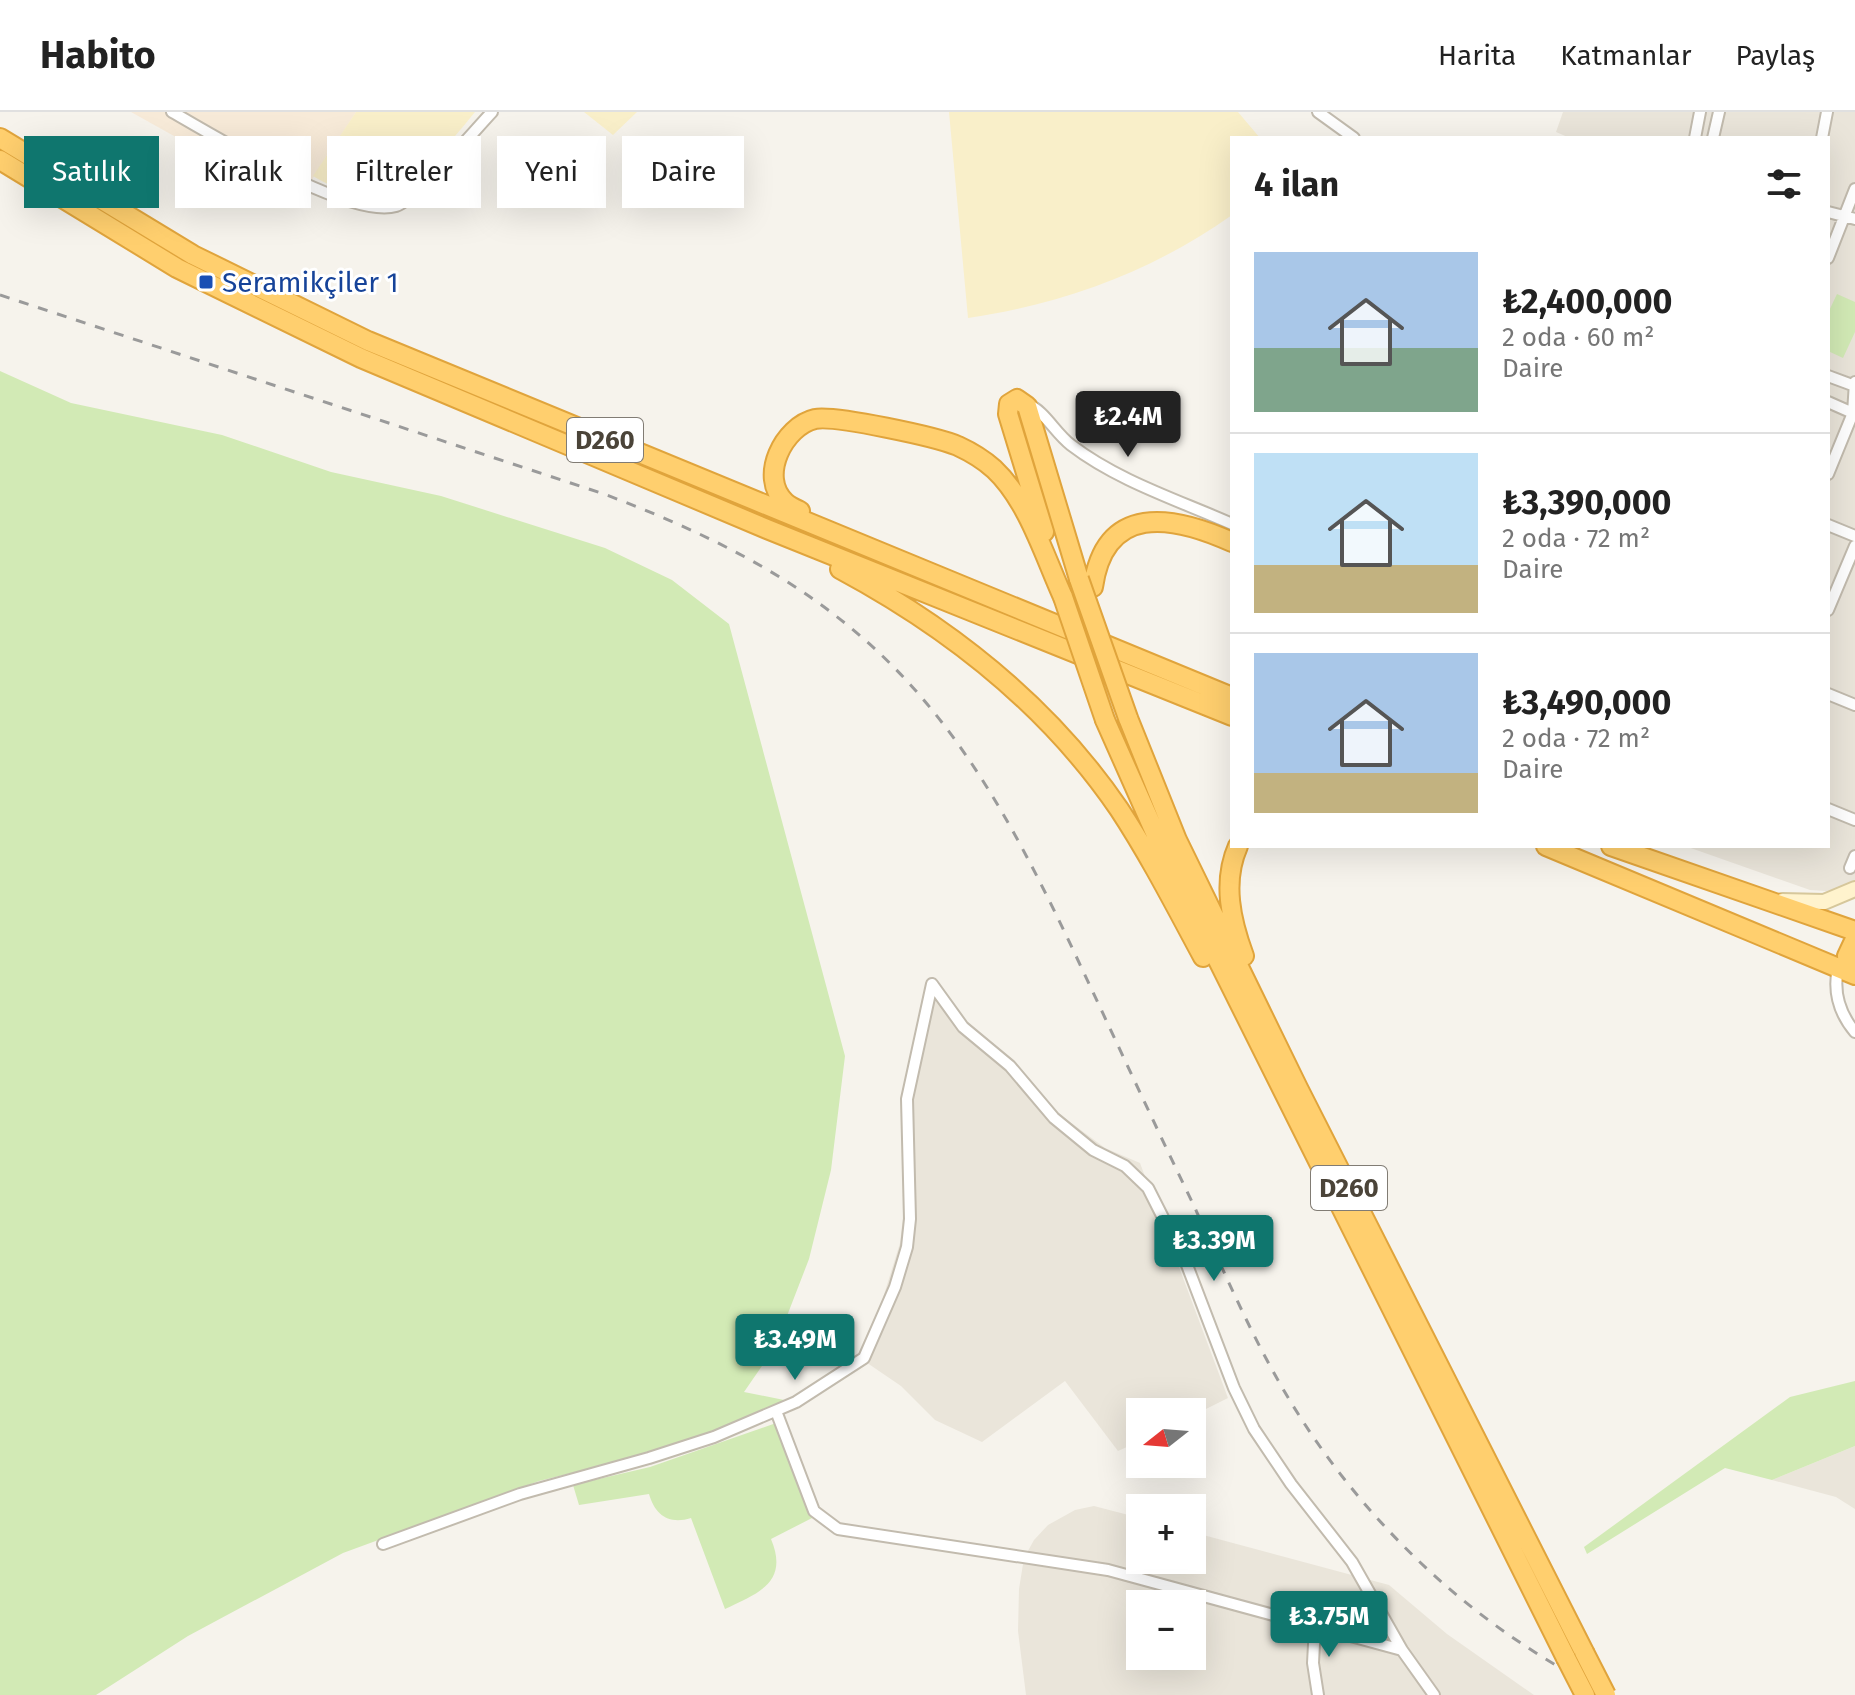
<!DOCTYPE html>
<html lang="tr">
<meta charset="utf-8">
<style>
:root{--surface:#fff;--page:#f2f2f2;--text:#222;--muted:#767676;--line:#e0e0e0;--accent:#0f766e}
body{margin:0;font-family:"Fira Sans",sans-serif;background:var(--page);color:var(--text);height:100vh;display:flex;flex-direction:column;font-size:30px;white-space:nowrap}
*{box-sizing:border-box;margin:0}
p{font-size:26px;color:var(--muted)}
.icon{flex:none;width:44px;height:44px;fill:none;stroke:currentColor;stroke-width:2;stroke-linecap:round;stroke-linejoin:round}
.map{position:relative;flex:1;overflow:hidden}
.sheet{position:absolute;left:1230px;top:24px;width:600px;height:712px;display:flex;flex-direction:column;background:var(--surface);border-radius:0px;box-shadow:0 8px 32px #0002}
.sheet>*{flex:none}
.top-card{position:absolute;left:24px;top:24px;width:760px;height:72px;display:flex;gap:16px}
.needle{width:52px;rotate:253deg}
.controls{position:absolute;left:1126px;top:1286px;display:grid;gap:16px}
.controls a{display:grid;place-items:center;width:80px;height:80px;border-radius:0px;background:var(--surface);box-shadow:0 8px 32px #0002;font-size:40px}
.price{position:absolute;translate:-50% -68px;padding:0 18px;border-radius:8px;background:var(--accent);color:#fff;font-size:26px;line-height:52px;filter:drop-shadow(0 2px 4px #0008)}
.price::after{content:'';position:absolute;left:50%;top:48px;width:24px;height:18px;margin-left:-12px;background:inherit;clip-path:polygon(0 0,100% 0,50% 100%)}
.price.on{background:#222;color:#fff}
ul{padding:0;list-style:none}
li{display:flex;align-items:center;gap:24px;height:200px;padding:0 24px}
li+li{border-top:2px solid var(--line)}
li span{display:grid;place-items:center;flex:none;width:224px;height:160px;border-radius:0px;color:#555}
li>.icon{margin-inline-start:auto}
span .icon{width:96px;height:96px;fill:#fffc;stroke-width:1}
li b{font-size:34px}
h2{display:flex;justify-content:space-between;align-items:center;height:96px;padding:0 24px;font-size:34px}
.chip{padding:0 28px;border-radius:0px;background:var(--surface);box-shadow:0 8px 32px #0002;font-size:28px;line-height:72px}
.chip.on{background:var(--accent);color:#fff}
header{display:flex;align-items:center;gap:48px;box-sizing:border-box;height:112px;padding:0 40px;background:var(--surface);border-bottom:2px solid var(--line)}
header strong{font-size:38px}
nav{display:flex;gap:44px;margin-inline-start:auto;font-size:28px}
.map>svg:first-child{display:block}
.residential{fill:#eae5da;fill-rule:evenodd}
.commercial{fill:#f7ead8}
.green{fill:#d2eab5}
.sand{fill:#f9efc9}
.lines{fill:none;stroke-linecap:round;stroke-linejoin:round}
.street-casing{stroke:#c2bbae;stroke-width:14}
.secondary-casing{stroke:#d6c79b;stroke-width:18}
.highway-casing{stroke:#e0a43c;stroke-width:22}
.street{stroke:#fff;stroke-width:10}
.secondary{stroke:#fff3cd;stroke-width:14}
.highway{stroke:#ffcf6e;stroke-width:18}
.rail{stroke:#9a9a9a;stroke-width:3;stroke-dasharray:10 10;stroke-linecap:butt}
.highway-bridge-casing{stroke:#e0a43c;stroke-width:22;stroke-linecap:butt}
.highway-bridge{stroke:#ffcf6e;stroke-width:18}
.transit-dot{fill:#1a4fb4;stroke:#fff;stroke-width:3}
.labels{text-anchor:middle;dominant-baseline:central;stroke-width:6;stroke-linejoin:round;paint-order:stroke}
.shield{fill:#fff;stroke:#817c74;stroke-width:2}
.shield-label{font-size:26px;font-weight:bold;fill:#4b4439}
.transit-label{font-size:28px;fill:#164399;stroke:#fff;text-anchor:start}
</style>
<header>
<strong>Habito</strong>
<nav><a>Harita</a><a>Katmanlar</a><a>Paylaş</a></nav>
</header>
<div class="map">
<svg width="1855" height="1583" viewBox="0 0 1855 1583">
<rect width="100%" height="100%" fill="#f6f3ec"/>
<path class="residential" d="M1563,0H1855V770L1844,775L1826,779L1810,778L1685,734H1828V26H1570L1556,20Z
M946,886L980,926L1015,953L1054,998L1105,1036L1140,1051L1228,1286L1192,1304V1300H1140V1329L1118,1339L1065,1269L982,1330L935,1308L901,1274L857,1244L882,1189L900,1131L904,1096L902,990L922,887Z
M1855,1334V1397L1836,1385L1772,1368Z
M1094,1394L1140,1406V1448H1192V1420L1389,1473L1447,1522L1534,1583H1026L1018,1519L1019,1477L1024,1446L1034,1428L1048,1413L1075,1398ZM1140,1492H1192V1544H1140Z"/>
<path class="commercial" d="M131,0H356L298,89L269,77Z"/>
<path class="green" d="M1837,182L1855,190V220L1843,246L1828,239V201Z
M0,259L71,291L222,323L331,360L441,384L605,436L672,468L729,512L845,944L831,1058L809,1147L775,1235L744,1280L789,1289L717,1318L644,1343L539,1369L343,1441L188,1524L96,1583H0Z
M1855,1269V1334L1772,1368L1725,1356L1587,1442L1584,1435L1790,1285Z
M779,1310L814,1405L771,1427C789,1470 759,1481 725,1497L691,1406C669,1413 655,1403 649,1382L579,1393L573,1373L650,1355Z"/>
<path class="sand" d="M356,0H475C456,23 423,65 396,78C371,90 334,77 313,64Z
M584,0H637L613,23Z
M949,0H1238L1260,26H1232V103C1153,159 1064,192 968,206Z"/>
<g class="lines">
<defs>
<path id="street" d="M172,0C215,24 350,108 396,94C416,88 474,19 492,0
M1318,0L1354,26
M1695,26L1700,0
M1713,26L1719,0
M1822,26L1827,0
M1828,100L1855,107
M1828,146L1855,77
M1828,264L1855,274
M1828,290L1855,302
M1026,291C1046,300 1054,320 1071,333C1118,369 1178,388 1232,412
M1828,362L1853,301L1855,270
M1828,413L1855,424
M1828,498L1855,434
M1828,582L1855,593
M1828,697L1855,708
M1850,756L1855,744
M1838,856C1833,880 1839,901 1855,920
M932,872L963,915L1010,954L1054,1006L1093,1038L1125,1054L1148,1076L1187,1153L1234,1276L1254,1317L1291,1372L1352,1450L1402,1538L1434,1583
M776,1299L814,1399L838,1417L1108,1458L1402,1538
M383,1432L520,1382L649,1346L714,1325L796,1290L864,1246L895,1175L907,1135L910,1107L907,987L932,872
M1315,1513L1313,1551L1318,1583"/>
<path id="secondary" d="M1782,789L1824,790L1855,777"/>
<path id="highway" d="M0,26L193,143L368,229L1232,585
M0,48L177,156L361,246L767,417L1232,604
M800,399C796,397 789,394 785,390C758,365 784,314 815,307C835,303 937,325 958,334C971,340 984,348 994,357C1028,389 1044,443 1063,485
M1044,420L1008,302L1009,292L1017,287L1027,294L1079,467
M840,457C950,516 1048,593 1119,697C1150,744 1176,795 1203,845
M1093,475C1105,391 1172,403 1232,430
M1128,606L1177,728L1298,976L1584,1540
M1105,608L1161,734L1566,1546
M1238,734C1222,770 1231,809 1244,844
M1546,734L1855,863
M1611,734L1855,819
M1855,827L1847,844L1855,861"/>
</defs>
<use href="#street" class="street-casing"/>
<use href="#secondary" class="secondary-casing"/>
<use href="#highway" class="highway-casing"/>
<use href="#street" class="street"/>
<use href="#secondary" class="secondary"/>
<use href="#highway" class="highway"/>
<path class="rail" d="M0,183L604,382C699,418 788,460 865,528C963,614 1021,728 1076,844C1115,927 1154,1011 1194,1094C1221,1153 1247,1214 1279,1270C1355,1404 1473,1517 1612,1583"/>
<defs>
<path id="highway-bridge" d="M1079,467L1128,606
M1063,485L1105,608
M1584,1540L1606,1583
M1566,1546L1585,1583"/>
</defs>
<use href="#highway-bridge" class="highway-bridge-casing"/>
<use href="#highway-bridge" class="highway-bridge"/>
</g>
<rect class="transit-dot" x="198" y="162" width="16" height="16" rx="4"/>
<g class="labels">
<g class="shield">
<rect x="567" y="306" width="76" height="44" rx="6"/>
<rect x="1311" y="1054" width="76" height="44" rx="6"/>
</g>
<g class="shield-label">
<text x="605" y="328">D260</text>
<text x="1349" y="1076">D260</text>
</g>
<g class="transit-label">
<text x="222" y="170">Seramikçiler 1</text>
</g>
</g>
</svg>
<div class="controls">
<a><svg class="needle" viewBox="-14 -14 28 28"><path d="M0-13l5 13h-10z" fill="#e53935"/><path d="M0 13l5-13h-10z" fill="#767676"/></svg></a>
<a>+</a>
<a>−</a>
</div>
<b class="price on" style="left:1128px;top:347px">₺2.4M</b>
<b class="price" style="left:1214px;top:1171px">₺3.39M</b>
<b class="price" style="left:795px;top:1270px">₺3.49M</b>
<b class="price" style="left:1329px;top:1547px">₺3.75M</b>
<div class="top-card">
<a class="chip on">Satılık</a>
<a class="chip">Kiralık</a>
<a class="chip">Filtreler</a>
<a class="chip">Yeni</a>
<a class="chip">Daire</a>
</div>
<section class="sheet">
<h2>4 ilan<svg class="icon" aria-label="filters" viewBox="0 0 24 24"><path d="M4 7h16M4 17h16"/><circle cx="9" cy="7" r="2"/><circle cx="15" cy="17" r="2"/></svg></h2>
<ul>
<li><span style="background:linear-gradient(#a9c7e8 60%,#7fa58c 0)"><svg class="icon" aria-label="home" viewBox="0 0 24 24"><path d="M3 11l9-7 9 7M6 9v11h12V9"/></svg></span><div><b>₺2,400,000</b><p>2 oda · 60 m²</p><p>Daire</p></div></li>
<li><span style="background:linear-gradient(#bfe0f5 70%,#c2b280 0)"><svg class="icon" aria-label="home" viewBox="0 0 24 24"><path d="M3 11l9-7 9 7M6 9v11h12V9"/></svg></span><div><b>₺3,390,000</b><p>2 oda · 72 m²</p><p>Daire</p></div></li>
<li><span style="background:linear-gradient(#a9c7e8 75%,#c2b280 0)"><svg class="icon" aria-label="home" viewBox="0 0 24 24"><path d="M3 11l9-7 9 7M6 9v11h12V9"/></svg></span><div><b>₺3,490,000</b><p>2 oda · 72 m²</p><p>Daire</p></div></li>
</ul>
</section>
</div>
